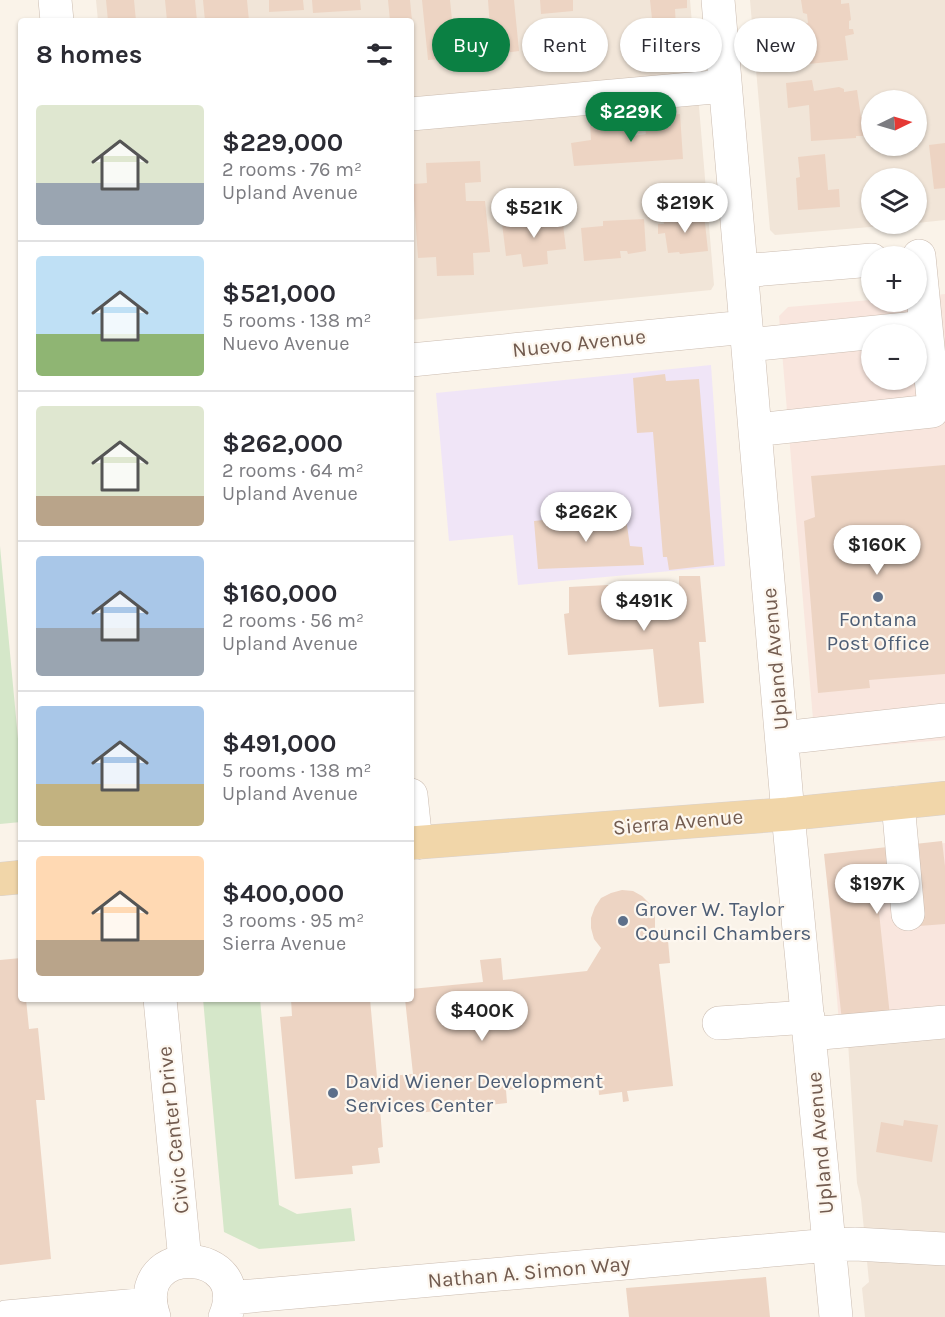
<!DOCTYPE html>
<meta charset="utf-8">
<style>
:root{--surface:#fff;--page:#f7f7f7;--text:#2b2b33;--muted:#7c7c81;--line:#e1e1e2;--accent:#0b8043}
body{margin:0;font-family:Karla,sans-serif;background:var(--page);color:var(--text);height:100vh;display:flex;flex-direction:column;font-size:22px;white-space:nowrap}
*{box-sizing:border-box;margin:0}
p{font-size:20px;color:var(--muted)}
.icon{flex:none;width:33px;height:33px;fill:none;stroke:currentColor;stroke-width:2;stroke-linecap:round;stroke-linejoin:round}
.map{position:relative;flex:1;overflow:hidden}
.details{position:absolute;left:18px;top:18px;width:396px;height:984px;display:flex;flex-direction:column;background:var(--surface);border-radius:6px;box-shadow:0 2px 4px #0004}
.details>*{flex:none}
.guide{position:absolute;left:432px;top:18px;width:423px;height:54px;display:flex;gap:12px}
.needle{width:39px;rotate:85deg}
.controls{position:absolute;left:861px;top:90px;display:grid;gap:12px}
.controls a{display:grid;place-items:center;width:66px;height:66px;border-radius:50%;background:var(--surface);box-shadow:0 2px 4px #0004;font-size:30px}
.price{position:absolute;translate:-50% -51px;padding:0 14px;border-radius:21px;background:#fff;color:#222;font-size:20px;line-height:39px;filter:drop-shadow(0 2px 3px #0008)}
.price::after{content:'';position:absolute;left:50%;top:36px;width:18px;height:14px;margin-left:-9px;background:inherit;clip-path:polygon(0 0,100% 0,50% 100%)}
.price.active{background:var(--accent);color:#fff}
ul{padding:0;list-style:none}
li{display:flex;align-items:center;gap:18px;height:150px;padding:0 18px}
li+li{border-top:2px solid var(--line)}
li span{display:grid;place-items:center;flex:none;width:168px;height:120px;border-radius:6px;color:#555}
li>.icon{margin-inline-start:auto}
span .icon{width:72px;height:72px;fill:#fffc;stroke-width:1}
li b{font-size:26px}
h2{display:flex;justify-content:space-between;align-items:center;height:72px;padding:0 18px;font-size:26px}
.chip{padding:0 21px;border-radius:27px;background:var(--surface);box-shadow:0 2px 4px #0004;font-size:21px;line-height:54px}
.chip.active{background:var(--accent);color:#fff}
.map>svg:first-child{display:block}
.residential{fill:#f1e5d8;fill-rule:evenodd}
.commercial{fill:#f9e6de;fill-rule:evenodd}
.education{fill:#f0e5f7}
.green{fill:#d5e7c9}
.building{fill:#edd4c3}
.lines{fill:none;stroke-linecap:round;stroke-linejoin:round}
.minor-casing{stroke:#cbbcb0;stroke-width:34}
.major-casing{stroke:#d8d1ce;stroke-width:34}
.minor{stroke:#fff;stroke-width:33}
.major{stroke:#f1d6a9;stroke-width:33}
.service-dot{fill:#5c6f8a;stroke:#fdf7ef;stroke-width:2}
.labels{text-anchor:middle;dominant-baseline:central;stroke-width:4.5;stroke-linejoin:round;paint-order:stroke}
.street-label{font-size:21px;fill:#725b4f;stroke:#fdf7ef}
.service-label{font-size:21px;fill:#4e5e75;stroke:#fdf7ef;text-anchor:start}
</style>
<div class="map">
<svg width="945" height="1317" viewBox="0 0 945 1317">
<rect width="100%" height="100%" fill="#faf3e9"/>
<path class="residential" d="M96,0H690L714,285L711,290L411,320V21H98Z
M750,0H945V220L917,223L916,178H872V224H906L775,235L770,230ZM872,100H916V146H872Z
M945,1034V1317H865L862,1288L869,1282L861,1199L857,1183L848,1042Z"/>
<path class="commercial" d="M945,294V740L821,750L815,743L779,316L788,307L871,300L916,302L917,297ZM872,334H916V380H872Z
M945,843V1034L839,1023L825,854Z"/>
<path class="education" d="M711,365L725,566L518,585L513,535L449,541L436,393Z"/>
<path class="green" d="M0,546L21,771V822L0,824Z
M203,999H260L279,1205L297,1214L351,1208L355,1241L259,1249L224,1232Z"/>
<path class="building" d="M106,0H134L136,21H108Z
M165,0H195L197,21H167Z
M203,0H247L249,21H205Z
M269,0H303L304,10L269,12Z
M312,0H360L361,10L313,13Z
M388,0H410L412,21H390Z
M422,0H450L453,30H463L465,57L428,60Z
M488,0H514L519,51L482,56L479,29L490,27Z
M540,0H573V11L541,14Z
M650,0H687V8L675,9L676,27L689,28L690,42L655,47Z
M801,0H841V4L849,3L851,20L849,21V29H853L854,34L845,36L848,60L808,64L807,51H804L802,25L808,23L807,14L803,13Z
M812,80L814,91L839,87L844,89V92L857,90L861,117L864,116L866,136H856V138L811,141L809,105L788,108L786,83Z
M680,114L683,159L574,166L571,143L591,140L590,123L625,120L627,137L646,134L644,119Z
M945,143V188L934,189L929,145Z
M825,154L828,190L839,189L840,207L798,210L796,178L800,177L798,157Z
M480,161L481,182L465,183L466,201H485L490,252L473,253L474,275L437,276L436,257L418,258L413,184L427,183L426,163Z
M704,214L708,251L680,254L679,252L668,253L665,233L658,234V224H664L663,219Z
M562,216L566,249L547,251L548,264L523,267L521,254L506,256L502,223Z
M644,219L646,251L628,254L627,251H620L621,258L584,261L581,228L603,226V221Z
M665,374L666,381L699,379L714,565L669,570L667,557H663L653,432L637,433L633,378Z
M945,465V674L869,680L870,688L818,693L804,521L815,517L811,476Z
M625,512L630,546L642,547L644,565L538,569L534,521Z
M679,576H700L706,642H699L704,703L659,707L653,649L568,655L564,614L569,613V587L647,583L649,607L663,609L669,602H679Z
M942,841L945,866V924L919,926L916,899L878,903L890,1016L842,1021L824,854Z
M622,890L633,891L642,896L650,904L655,914V930L667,929L670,963L659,964L673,1086L627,1091L629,1101L623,1102L622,1092L599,1095L598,1081L506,1090L507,1103L418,1113L417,1104L380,1108L383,1147L378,1148L380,1163L352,1166L353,1174L295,1179L280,1017L292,1016L291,999H370L377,1077L413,1074L405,999H411V989L483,982L480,960L501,958L503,980L587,971L601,948L594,939L591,928V918L595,907L601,898L611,893Z
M21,958V999H26L29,1029L38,1028L45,1100H36L51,1259L0,1265V960Z
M904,1120L938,1125L932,1162L876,1152L881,1122L903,1126Z
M766,1277L770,1317H629L626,1288Z"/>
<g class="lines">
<defs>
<path id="minor" d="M55,0L57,21
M718,0L788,814L836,1317
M411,114L725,86
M741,271L872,260
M748,345L926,327
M411,360L746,327
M755,430L932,411L934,408L919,256
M782,738L945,720
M411,795L416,843
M898,803L908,914
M160,999L185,1261
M719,1023L808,1017
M810,1034L945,1022
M229,1298L830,1245L855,1244L945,1249
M6,1317L150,1304
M154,1317C128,1239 255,1247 225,1317"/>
<path id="major" d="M411,843L788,814L945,798
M0,879L21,877"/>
</defs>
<use href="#minor" class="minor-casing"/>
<use href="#major" class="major-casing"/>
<use href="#minor" class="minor"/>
<use href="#major" class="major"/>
</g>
<g class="service-dot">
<circle cx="878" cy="597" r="6"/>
<circle cx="623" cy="921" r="6"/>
<circle cx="333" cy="1093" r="6"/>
</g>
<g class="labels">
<g class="street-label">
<text transform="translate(579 343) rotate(-6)">Nuevo Avenue</text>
<text transform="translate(775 659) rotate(-95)">Upland Avenue</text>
<text transform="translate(678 822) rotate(-5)">Sierra Avenue</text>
<text transform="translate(173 1130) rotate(-96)">Civic Center Drive</text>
<text transform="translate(820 1143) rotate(-95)">Upland Avenue</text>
<text transform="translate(529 1272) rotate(-5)">Nathan A. Simon Way</text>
</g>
<g class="service-label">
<text x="878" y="619" text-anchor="middle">Fontana<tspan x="878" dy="24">Post Office</tspan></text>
<text x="635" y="909">Grover W. Taylor<tspan x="635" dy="24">Council Chambers</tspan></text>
<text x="345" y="1081">David Wiener Development<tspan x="345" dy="24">Services Center</tspan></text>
</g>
</g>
</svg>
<div class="controls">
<a><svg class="needle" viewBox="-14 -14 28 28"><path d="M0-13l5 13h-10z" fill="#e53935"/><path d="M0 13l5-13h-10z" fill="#7c7c81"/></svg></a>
<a><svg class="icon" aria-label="layers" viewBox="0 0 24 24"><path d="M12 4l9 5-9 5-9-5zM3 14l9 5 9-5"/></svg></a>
<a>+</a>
<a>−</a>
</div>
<b class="price active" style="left:631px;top:143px">$229K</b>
<b class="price" style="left:685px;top:234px">$219K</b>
<b class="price" style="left:534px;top:239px">$521K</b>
<b class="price" style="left:586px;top:543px">$262K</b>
<b class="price" style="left:877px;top:576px">$160K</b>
<b class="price" style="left:644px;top:632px">$491K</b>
<b class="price" style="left:877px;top:915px">$197K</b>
<b class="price" style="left:482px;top:1042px">$400K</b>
<div class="guide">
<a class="chip active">Buy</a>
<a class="chip">Rent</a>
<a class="chip">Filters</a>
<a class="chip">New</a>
</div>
<section class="details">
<h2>8 homes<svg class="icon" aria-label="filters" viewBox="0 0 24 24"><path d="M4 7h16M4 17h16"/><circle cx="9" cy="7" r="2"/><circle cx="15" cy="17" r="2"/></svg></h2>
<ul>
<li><span style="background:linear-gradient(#dfe7d0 65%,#9aa5b1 0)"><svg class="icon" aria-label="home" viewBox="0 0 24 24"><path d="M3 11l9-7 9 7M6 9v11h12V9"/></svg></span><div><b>$229,000</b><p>2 rooms · 76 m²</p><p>Upland Avenue</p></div></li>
<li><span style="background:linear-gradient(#bfe0f5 65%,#8fb573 0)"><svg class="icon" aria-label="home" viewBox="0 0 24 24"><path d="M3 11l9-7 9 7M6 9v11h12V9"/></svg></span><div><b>$521,000</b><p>5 rooms · 138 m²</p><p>Nuevo Avenue</p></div></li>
<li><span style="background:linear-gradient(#dfe7d0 75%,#b9a48a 0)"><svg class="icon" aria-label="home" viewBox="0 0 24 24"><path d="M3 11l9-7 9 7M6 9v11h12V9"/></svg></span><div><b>$262,000</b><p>2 rooms · 64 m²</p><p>Upland Avenue</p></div></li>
<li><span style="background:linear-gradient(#a9c7e8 60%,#9aa5b1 0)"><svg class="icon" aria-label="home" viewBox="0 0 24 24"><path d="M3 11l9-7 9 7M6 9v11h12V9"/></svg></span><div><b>$160,000</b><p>2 rooms · 56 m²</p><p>Upland Avenue</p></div></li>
<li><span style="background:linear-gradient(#a9c7e8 65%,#c2b280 0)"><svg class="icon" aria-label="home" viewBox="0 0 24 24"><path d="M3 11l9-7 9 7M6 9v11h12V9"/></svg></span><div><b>$491,000</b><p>5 rooms · 138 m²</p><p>Upland Avenue</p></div></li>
<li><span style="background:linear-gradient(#ffd9b3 70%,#b9a48a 0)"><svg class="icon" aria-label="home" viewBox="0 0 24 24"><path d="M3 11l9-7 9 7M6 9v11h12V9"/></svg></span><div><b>$400,000</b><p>3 rooms · 95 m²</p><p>Sierra Avenue</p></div></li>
</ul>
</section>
</div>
